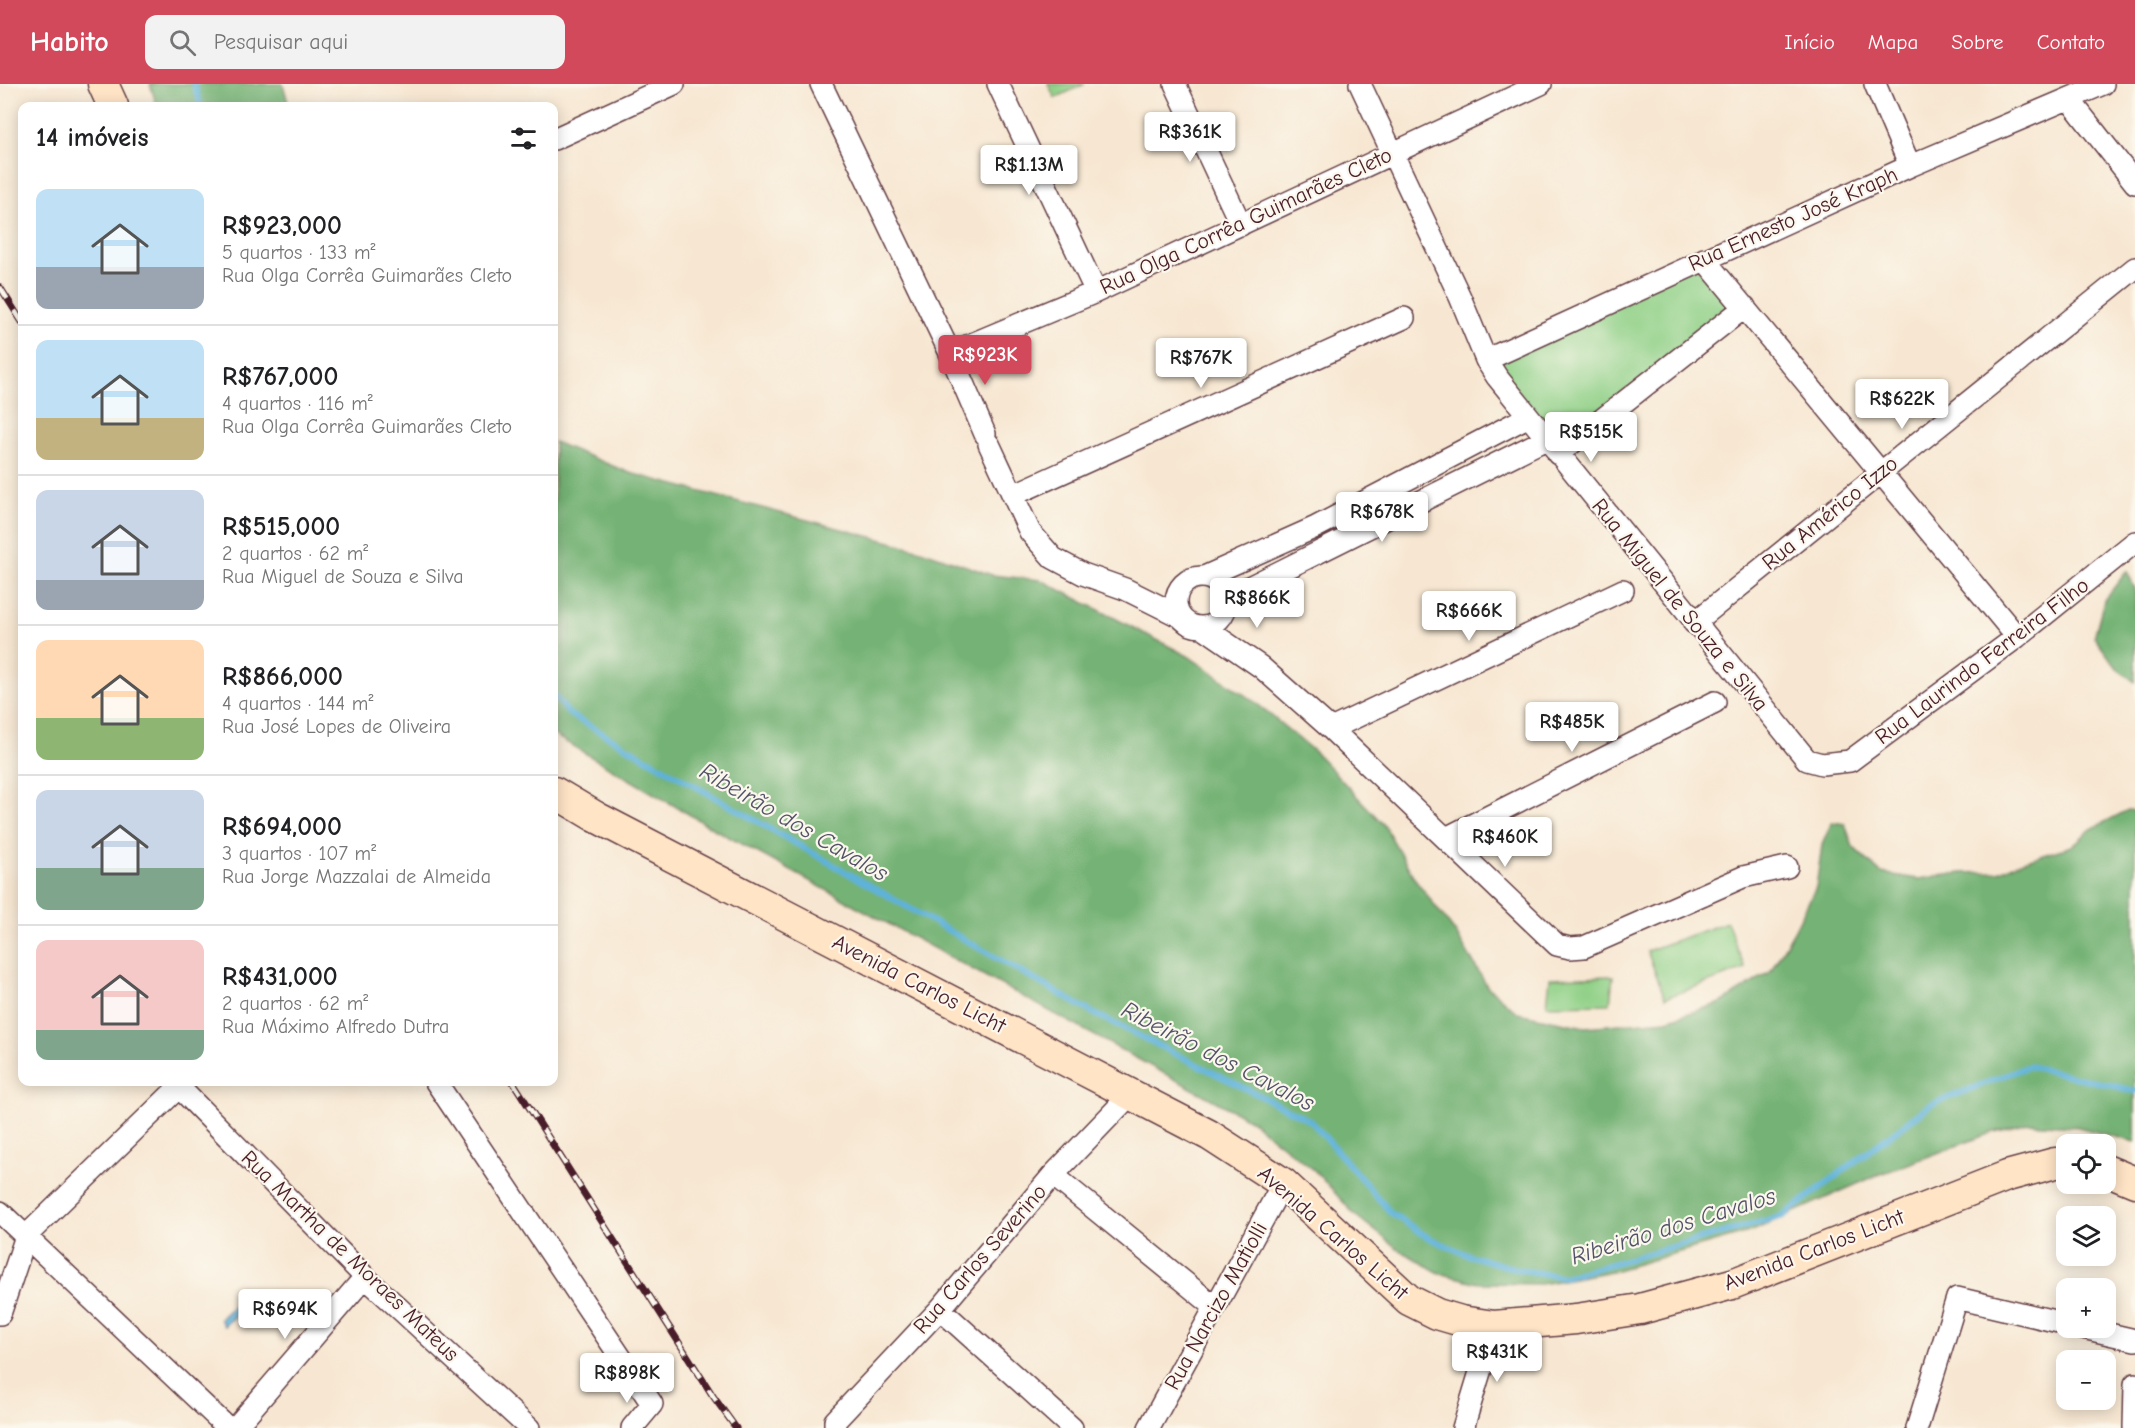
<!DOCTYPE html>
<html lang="pt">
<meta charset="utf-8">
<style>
:root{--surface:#fff;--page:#f2f2f2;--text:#202124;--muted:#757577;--line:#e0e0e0;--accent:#d1495b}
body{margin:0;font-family:"Comic Neue",sans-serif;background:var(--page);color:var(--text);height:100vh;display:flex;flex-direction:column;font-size:22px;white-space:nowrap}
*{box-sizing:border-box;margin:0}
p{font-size:20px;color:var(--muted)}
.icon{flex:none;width:33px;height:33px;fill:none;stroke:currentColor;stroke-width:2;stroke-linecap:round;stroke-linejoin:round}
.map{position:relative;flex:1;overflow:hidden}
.panel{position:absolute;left:18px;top:18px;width:540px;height:984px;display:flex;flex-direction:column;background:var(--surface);border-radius:12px;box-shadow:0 3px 15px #0003}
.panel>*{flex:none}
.buttons{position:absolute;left:2056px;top:1050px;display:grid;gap:12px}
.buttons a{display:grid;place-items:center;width:60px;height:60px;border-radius:12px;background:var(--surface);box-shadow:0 3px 15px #0003;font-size:30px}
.price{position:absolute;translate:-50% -51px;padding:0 14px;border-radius:6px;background:#fff;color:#222;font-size:20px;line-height:39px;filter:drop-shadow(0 2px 3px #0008)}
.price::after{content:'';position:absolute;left:50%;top:36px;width:18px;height:14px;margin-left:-9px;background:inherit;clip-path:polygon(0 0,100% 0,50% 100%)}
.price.current{background:var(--accent);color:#fff}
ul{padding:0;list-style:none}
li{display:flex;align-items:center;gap:18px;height:150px;padding:0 18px}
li+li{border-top:2px solid var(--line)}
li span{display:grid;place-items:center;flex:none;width:168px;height:120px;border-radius:12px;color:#555}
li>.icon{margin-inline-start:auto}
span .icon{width:72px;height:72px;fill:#fffc;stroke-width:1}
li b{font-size:26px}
h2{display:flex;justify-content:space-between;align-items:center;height:72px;padding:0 18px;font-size:26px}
header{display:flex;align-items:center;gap:36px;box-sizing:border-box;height:84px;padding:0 30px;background:var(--accent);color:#fff}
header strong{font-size:28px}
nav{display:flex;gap:33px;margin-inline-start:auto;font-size:21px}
.search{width:420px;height:54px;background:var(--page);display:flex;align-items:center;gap:15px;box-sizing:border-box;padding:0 21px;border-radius:12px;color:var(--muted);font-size:22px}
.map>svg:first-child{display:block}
.green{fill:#90d087;stroke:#6d7859;stroke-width:1.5}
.forest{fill:#74b274;stroke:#5f6850;stroke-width:1.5}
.water{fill:#5eb2da;stroke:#546882;stroke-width:1.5}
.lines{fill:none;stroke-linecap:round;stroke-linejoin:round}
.stream{stroke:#5eb2da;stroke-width:6}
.minor-casing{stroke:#643d44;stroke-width:24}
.secondary-casing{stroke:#643d44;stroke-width:33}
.minor{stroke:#fff;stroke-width:21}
.secondary{stroke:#ffe4c6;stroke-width:30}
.rail-casing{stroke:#4a1f2b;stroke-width:7}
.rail{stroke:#fbf7ec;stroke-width:4.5;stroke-dasharray:14;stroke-linecap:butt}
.labels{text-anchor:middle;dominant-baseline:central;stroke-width:4.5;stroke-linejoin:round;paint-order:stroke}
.street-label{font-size:22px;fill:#4a1f2b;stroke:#fbf7ec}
.water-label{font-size:24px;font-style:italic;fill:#515268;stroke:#fbf7ec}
</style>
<header>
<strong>Habito</strong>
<div class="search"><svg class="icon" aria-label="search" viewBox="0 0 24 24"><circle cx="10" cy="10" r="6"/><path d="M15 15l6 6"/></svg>Pesquisar aqui</div>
<nav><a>Início</a><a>Mapa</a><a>Sobre</a><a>Contato</a></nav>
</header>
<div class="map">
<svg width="2135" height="1344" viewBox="0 0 2135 1344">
<rect width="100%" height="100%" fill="#fbf7ec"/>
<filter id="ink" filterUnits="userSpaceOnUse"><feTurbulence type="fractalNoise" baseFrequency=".0167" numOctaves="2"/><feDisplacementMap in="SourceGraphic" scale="12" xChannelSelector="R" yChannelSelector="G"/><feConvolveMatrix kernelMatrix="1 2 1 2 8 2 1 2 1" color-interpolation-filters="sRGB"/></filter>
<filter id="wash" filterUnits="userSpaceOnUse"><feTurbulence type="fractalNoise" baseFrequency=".008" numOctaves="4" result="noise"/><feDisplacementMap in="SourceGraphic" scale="24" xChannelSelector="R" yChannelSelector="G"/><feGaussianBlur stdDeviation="1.35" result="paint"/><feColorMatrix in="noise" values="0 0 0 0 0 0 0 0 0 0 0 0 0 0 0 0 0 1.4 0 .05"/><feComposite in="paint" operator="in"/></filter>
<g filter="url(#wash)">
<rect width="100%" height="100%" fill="#f7e7d2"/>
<path class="green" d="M1048,0H1085L1055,14Z
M1704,175L1745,223L1558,370L1486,276Z
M1727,838L1745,885L1665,914L1647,867Z
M1613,892L1610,920L1547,921L1550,894Z"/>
<path class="forest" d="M150,0H283L289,22H157Z
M554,358L630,389L921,466L992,491L1041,496L1188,572L1255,618L1316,669L1384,741L1415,795L1455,848L1487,902L1518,929L1585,943L1667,936L1721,919L1770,888L1794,847L1816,803L1822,761L1832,738L1845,740L1853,763L1881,789L1918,795L1961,789L1998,788L2020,778L2072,762L2091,745L2128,726L2135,727V1058L2074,1042L2028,1039L1991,1049L1873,1093L1752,1147L1617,1186L1541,1200L1478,1199L1439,1189L1398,1165L1355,1131L1314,1086L1250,1036L714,745L554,651Z
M2127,487L2135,505V598L2117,584L2094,553L2104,516Z"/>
<path class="water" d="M234,1221L240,1226L224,1242L220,1235Z"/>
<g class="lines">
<path class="stream" d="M194,0L201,22
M554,611L569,630L1093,929L1311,1037L1391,1129L1429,1154L1468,1171L1516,1185L1564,1193L1783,1132L1930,1021L2029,982L2135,1007"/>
</g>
</g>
<g filter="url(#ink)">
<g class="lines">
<defs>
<path id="minor" d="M821,0L950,269L985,350
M998,0L1096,208
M1175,0L1241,141
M1360,0L1460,213L1486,276L1497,293L1807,676L1822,680L1850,677L2017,553L2135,458
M1875,0L1910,82
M2069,15L2135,99
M554,55L674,0
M1704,175L2017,553
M950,269L1096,208L1541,0
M1486,276L1910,82L2103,0
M989,360L1030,448L1053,474L1083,490L1125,505L1181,533
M1558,370L1745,223
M1013,411L1404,234
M1204,493L1316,443L1527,333
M1176 518a25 25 0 1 1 50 0a25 25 0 1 1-50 0Z
M1225,515L1546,355
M1694,539L2135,184
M1203,543L1261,583L1331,645L1557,861L1570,864L1584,863L1743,793L1787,783
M1331,645L1623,506
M1446,754L1715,618
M174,998L365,1193L529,1344
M436,998L652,1320L632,1344
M1053,1091L1215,1223
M0,1128L228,1344
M940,1225L1072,1344
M0,1230L26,1152L184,998
M2083,1244L2135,1256
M235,1344L365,1193
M835,1344V1337L940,1225L1053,1091L1131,1010
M1149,1344L1283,1099
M1463,1344L1494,1242
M1917,1344L1957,1214L2067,1240
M2134,1344L2135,1300"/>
<path id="secondary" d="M103,0L113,22
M554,708L596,733L1209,1051L1283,1099L1409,1216L1437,1230L1461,1237L1494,1242L1576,1235L1640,1225L1732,1200L2007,1092L2055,1079H2067
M2106,1086L2135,1098"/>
</defs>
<use href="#minor" class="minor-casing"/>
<use href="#secondary" class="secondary-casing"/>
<use href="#minor" class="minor"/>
<use href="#secondary" class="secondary"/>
<defs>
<path id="rail" d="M0,203L22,238
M513,998L713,1312L736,1344"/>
</defs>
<use href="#rail" class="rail-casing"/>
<use href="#rail" class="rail"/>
</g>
</g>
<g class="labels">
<g class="street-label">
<text transform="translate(1793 135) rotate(-24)">Rua Ernesto José Kraph</text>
<text transform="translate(1246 137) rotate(-25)">Rua Olga Corrêa Guimarães Cleto</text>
<text transform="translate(1830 429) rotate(-39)">Rua Américo Izzo</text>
<text transform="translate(1680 521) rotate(51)">Rua Miguel de Souza e Silva</text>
<text transform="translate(1982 577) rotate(-37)">Rua Laurindo Ferreira Filho</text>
<text transform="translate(919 900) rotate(27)">Avenida Carlos Licht</text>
<text transform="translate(1333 1149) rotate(41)">Avenida Carlos Licht</text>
<text transform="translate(1814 1166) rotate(-21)">Avenida Carlos Licht</text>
<text transform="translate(350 1172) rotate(44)">Rua Martha de Moraes Mateus</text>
<text transform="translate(980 1175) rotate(-49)">Rua Carlos Severino</text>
<text transform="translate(1216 1222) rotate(-61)">Rua Narcizo Matiolli</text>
</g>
<g class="water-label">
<text transform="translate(794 738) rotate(30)">Ribeirão dos Cavalos</text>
<text transform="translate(1218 972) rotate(27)">Ribeirão dos Cavalos</text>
<text transform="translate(1673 1142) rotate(-17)">Ribeirão dos Cavalos</text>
</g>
</g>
</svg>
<div class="buttons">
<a><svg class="icon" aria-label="locate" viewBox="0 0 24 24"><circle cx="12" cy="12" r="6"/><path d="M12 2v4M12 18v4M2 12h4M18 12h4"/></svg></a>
<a><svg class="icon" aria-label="layers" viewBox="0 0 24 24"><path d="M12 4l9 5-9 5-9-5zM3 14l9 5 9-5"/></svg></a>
<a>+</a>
<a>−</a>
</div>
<b class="price" style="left:1190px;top:79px">R$361K</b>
<b class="price" style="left:1029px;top:112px">R$1.13M</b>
<b class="price current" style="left:985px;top:302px">R$923K</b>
<b class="price" style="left:1201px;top:305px">R$767K</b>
<b class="price" style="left:1902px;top:346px">R$622K</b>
<b class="price" style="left:1591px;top:379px">R$515K</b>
<b class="price" style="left:1382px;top:459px">R$678K</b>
<b class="price" style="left:1257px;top:545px">R$866K</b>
<b class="price" style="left:1469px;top:558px">R$666K</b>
<b class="price" style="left:1572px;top:669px">R$485K</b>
<b class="price" style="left:1505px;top:784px">R$460K</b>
<b class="price" style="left:285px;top:1256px">R$694K</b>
<b class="price" style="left:1497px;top:1299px">R$431K</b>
<b class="price" style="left:627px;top:1320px">R$898K</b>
<section class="panel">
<h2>14 imóveis<svg class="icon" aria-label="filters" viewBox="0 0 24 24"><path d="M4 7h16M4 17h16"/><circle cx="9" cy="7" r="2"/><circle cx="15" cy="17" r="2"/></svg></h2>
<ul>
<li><span style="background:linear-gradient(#bfe0f5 65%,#9aa5b1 0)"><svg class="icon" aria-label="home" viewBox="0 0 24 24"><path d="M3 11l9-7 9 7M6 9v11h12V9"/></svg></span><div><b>R$923,000</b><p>5 quartos · 133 m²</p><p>Rua Olga Corrêa Guimarães Cleto</p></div></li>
<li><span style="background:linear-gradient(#bfe0f5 65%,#c2b280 0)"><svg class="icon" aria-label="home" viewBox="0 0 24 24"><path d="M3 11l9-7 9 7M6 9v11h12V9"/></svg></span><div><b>R$767,000</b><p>4 quartos · 116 m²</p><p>Rua Olga Corrêa Guimarães Cleto</p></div></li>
<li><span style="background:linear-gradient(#c9d6e8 75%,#9aa5b1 0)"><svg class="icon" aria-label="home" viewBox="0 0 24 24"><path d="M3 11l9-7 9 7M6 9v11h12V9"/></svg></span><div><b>R$515,000</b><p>2 quartos · 62 m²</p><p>Rua Miguel de Souza e Silva</p></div></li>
<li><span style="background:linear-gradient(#ffd9b3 65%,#8fb573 0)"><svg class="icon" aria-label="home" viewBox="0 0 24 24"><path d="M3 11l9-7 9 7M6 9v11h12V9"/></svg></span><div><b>R$866,000</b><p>4 quartos · 144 m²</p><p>Rua José Lopes de Oliveira</p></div></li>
<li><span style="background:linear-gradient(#c9d6e8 65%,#7fa58c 0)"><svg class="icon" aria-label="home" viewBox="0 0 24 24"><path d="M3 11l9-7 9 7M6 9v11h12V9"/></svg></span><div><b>R$694,000</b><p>3 quartos · 107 m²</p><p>Rua Jorge Mazzalai de Almeida</p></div></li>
<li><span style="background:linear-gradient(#f6c9c9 75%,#7fa58c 0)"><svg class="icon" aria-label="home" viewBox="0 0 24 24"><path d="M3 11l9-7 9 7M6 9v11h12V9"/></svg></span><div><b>R$431,000</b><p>2 quartos · 62 m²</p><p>Rua Máximo Alfredo Dutra</p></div></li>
</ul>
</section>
</div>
